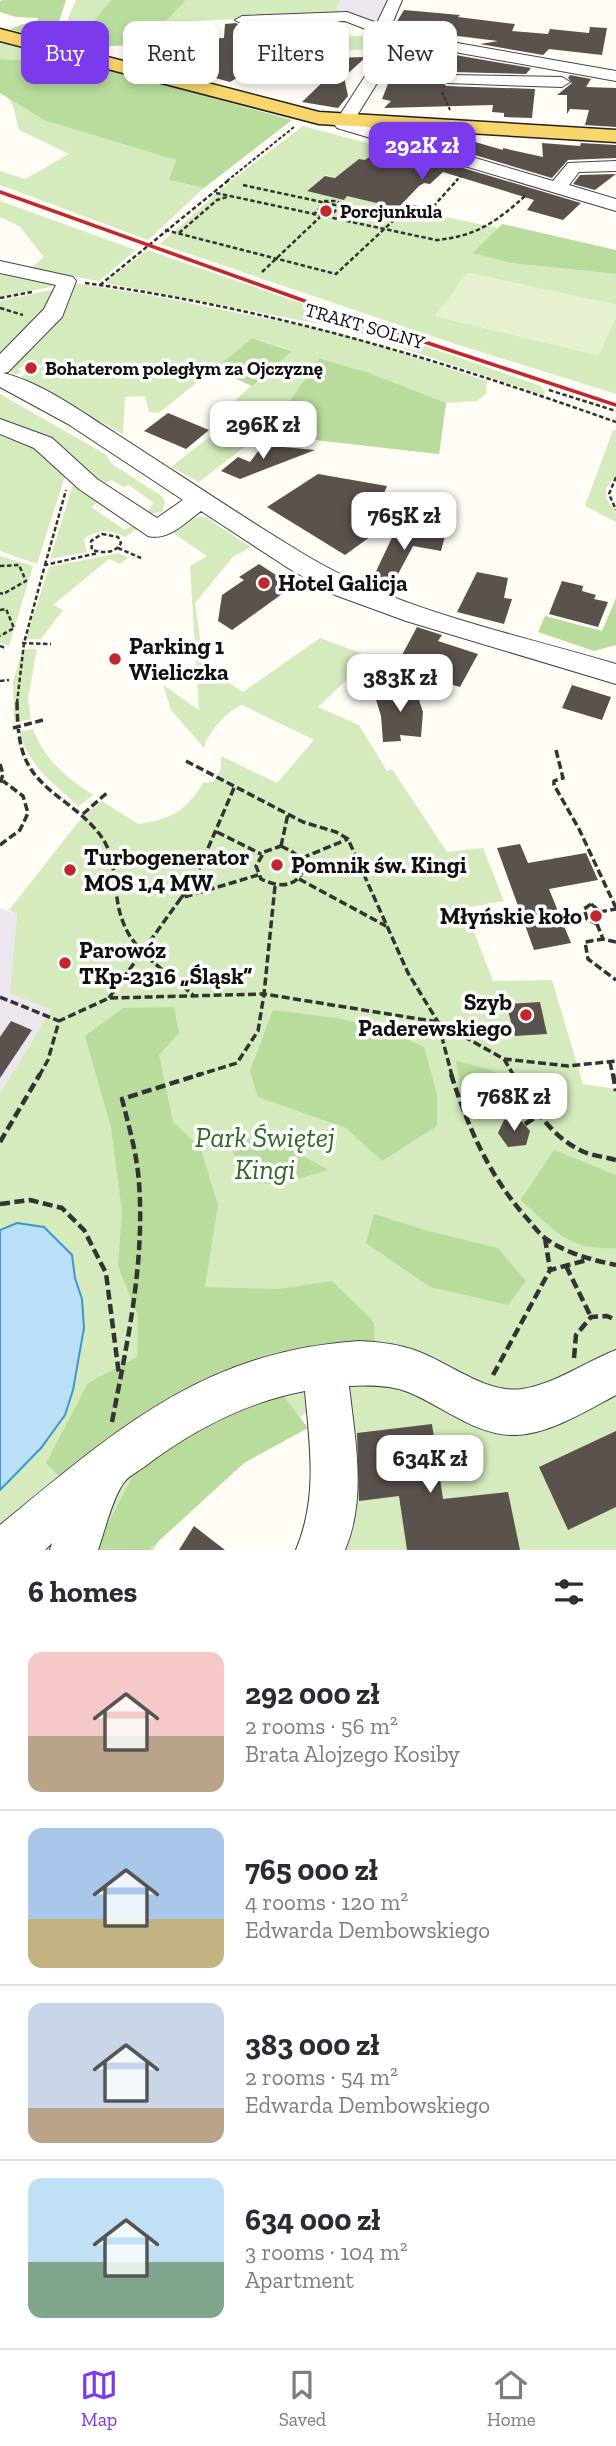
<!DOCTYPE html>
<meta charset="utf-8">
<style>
:root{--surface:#fff;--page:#f2f2f3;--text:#2b2b33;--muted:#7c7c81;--line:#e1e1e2;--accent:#7c3aed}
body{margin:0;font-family:"Zilla Slab",serif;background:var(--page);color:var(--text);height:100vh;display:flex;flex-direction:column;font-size:26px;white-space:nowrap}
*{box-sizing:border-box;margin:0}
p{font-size:23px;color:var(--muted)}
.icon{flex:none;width:38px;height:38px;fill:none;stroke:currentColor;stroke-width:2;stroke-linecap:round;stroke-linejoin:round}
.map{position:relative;height:1550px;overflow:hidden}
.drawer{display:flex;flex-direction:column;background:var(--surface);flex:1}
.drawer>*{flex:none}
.hud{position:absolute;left:21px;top:21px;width:574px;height:63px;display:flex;gap:14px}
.price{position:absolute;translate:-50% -60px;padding:0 16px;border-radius:14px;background:#fff;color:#222;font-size:23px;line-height:46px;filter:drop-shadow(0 2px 4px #0008)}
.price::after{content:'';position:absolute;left:50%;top:42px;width:21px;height:16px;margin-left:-10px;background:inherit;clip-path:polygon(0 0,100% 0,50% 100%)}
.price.active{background:var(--accent);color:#fff}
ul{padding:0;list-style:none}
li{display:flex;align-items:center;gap:21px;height:175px;padding:0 28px}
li+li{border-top:2px solid var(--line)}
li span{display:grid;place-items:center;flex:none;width:196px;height:140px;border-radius:14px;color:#555}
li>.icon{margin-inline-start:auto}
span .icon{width:84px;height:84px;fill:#fffc;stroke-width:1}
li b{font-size:30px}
h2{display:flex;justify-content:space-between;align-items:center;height:84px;padding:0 28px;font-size:30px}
.chip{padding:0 24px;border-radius:14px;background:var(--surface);box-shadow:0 4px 10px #0003;font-size:24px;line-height:63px}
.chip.active{background:var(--accent);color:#fff}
.dock{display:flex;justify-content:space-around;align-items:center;height:98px;border-top:2px solid var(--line);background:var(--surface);font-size:19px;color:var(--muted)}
.dock a{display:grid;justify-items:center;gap:4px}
.dock .active{color:var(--accent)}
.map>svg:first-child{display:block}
.industrial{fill:#eee6ef}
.green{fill:#d5ebbd}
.forest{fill:#b9dc9c}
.pitch{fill:#e6f2cf}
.water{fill:#b9e0f7;stroke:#3f96cf;stroke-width:2}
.building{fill:#5a524d}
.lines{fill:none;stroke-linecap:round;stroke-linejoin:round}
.minor-casing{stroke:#444;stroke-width:2}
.major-casing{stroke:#222;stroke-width:3}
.path-far3{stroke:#333;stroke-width:2;stroke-dasharray:3.5 2;stroke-linecap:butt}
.path-far2{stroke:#333;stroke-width:2.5;stroke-dasharray:4.5 2.5;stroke-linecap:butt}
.path-far1{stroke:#333;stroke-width:3.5;stroke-dasharray:8 3.5;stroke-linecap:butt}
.path{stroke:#333;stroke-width:4.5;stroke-dasharray:10 4.5;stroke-linecap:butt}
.minor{fill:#fff;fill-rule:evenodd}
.major{fill:#f9d66b;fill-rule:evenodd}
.rail{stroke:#c4262e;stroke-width:3.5}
.poi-dot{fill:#c4262e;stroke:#fff;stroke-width:2.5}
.labels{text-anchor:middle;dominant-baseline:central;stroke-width:7;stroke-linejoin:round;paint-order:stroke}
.far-poi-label{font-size:19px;font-weight:bold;fill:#111;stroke:#fff;text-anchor:start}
.far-street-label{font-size:19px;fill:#111;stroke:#fff}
.poi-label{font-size:23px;font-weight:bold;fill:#111;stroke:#fff;text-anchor:start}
.near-park-label{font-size:28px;font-style:italic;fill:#2f6b1f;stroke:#fff}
</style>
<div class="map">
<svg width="616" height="1550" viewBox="0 0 616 1550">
<rect width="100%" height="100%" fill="#fffdf5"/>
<path class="industrial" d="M341,0H391L379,25L346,15L336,8Z
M0,908L17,914L11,993L51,1010L0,1093Z"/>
<path class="green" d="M76,0H111L89,27L84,49L94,51L87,53L57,45Z
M186,0H341L336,8L346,15L165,22Z
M375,35V49L302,52L295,39Z
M0,40L45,52L20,60L0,59Z
M303,55L304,67L258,69L257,57Z
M6,95L46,121L177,160L169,180L204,188L148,240L0,185V171L25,179L69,154L19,130L13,106Z
M303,126L382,147L365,160L359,159L341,179L326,175L307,190L326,195L334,189L405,211L408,209L498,228L474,253L510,263L616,274V305L468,273L435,316L598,355L616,317V394L449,342L160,244L232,180Z
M0,201L136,250L99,281L30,269L44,257L19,226L0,217Z
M147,250L541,386L545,393L543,395L346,329L105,283Z
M0,269L60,285L0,297Z
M72,283L144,294L343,334L487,381L486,394L477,401L446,403L439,454L316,440L366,372L319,358L274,424L199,482L171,467L217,431L209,424L291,350L252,338L159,413L149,412L145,396L125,397L123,434L21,377L25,374L29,376L43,366L31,361L18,369L21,372L16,375L5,368Z
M60,288L59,294L0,360V301Z
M0,394L105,454L112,464L163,497L165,503L162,512L150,514L148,511L154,503L129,485L124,487L111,480L99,487L0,420Z
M613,430H616V474L606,489V498L616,513V522L585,506Z
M0,433L24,441L66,473L37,564L0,551Z
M74,481L101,500L91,507L125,530L135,524L140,527L125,537C110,529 98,529 84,539L87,552L50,559Z
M196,517H205L251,547L233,557L195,603L204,667L243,692L320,638L371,657L318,707L359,725L387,771L392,769L447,852L483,848L504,901L465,908L493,981L552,980L583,1084L616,1089V1550H335L318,1406L188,1486L154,1550H0V1093L51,1010L10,993L17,914L9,910L79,821L102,801L138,824C171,819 185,812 203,783L213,782L221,769V756L277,783L314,740L242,705C228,710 207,733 204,748L171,710L163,685L199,710L190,566L207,556L173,533Z
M119,553L128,558L120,564L109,559L53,605L63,610L41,639H26L49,567Z
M0,556L33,566L9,646L0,643Z
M23,649H37L28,699L31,719L14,723L13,681Z
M33,729C45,760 65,777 93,795L79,806C53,784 29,766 19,732Z"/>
<path class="forest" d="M3,0H66L58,25L46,40L10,29L23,24L36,23L38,18L16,17L0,12V1Z
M111,0H186L165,22L166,44L111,46L94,51L84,49L89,27Z
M45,52L292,120L204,188L169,180L176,160L46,121L0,93V59L20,60Z
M502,224L616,250V274L510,263L473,253Z
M252,338L292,351L252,386L214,369Z
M319,358L366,372L446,403L439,454L316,440L274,424Z
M616,598V645L594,651L538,632L545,616L602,631Z
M174,1007L179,1033L159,1055L173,1122L200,1147L218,1205L205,1287L278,1289L332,1281L374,1322L375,1342L259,1358L188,1390L130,1422L61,1478L46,1463L88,1383L137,1357L138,1316L118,1266L122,1212L111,1127L85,1036L123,1008Z
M273,1010L336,1018L387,1029L424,1047L437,1095V1126L382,1161L346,1128L258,1097L250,1071Z
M456,1061C493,1071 505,1067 517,1107L489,1117L472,1119L460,1086Z
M229,1136L283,1145L328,1170L281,1184L241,1183Z
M554,1150L616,1175V1248C569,1251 554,1230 521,1200Z
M374,1214L425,1230L498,1248L526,1281L508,1305L430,1287L366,1243Z
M282,1394L308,1428L244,1463L149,1550H94L134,1474L202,1421Z"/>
<path class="pitch" d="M467,273L616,305V317L599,355L435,316Z"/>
<path class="water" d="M17,1223L44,1227L72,1255L75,1278L82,1299L84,1328L73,1390L65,1415L41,1448L0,1490V1230Z"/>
<path class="building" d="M404,10L460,15L458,17L515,24L512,31L548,34L550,29L589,33L590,27L607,28L602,55L549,49L543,55L480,44L498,41L393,28Z
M236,23L242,27L268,26L276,55L230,82L182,69L169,50L195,49L194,43H203L202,39L224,38L225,24Z
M438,52L531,68L526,74L452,72L441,79L446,86L535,89L532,118L504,117V113L492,112L493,105L384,108L391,101L382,99L392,74L403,58Z
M366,57L344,77L348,96L338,108L302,102L331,74L327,58Z
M570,75L591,79L586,87L616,88V127L585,125L589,110L570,109L567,114V95H557L572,83L568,78Z
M403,132L447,134L503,150V148L543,157L542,143L580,146L581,143L616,145V158L568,160L552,178L401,133Z
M386,145L581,203L563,220L527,210L534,200L443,172L430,184L424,183L419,186L398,208L347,196L344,200L307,191L325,176L335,178L359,159L365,160Z
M616,174L595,190L573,184L580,175Z
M168,413L209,430L186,449L144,431Z
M263,445L315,450L240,479L221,471L238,457L250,462Z
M318,474L387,486L374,517L392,521L345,555L267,507Z
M398,525L446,532L441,551L413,546L389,591L370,584Z
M259,564L293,586L232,630L218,621L222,595L244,580L239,577Z
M477,572L508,578L504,598L512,599L504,624L457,612Z
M562,581L583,586L582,591L596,595L594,599L608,602L598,627L549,614Z
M417,627L442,635L438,641L478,654L460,687L419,675L426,663L402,655Z
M572,685L611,697L602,720L562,708Z
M415,688L423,712L421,737L400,735L401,741L383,742L381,716L374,693Z
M520,844L528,863L586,853L598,880L549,889L571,943L534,950L497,848Z
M540,1002L547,1034L515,1036L506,1004Z
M11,1021L32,1030L0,1078V1037Z
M519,1118L530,1131L526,1145L508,1147L498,1133L504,1120Z
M432,1424L443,1499L508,1492L520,1550H407L399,1496L359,1501L357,1433Z
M616,1431V1507L568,1530L539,1467Z
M194,1526L225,1550H179Z"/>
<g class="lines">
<defs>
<path id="minor" d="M388,0H402L389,31L616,71V81L388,40L387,67L353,122L553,181L568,163L616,161V171L579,172L569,185L616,199V211L337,128L334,124L371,67L373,32L345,21L242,24L235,20L242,16L347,12L377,23Z
M452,75L562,77L570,82L562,87L446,83L444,80Z
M0,261L73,277L76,281L62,317L8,372L3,373C43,383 80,411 115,433C179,474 242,517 307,556C397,610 515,634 616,664V684L406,621L335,595L288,568L201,511C185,523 168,541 148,536L79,489L34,448L0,434V419L52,438L97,479L157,518L183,500L68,424L0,387V354L44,309L56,285L0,273Z
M359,1341C380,1342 398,1344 417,1351C450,1363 486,1394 522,1389C555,1384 585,1362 616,1350V1395C586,1411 551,1433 517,1435C477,1437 443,1406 408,1392C390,1385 368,1385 349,1386C355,1440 367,1498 345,1550H296C318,1497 310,1447 305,1391C246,1402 191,1431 144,1467C137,1472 127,1477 123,1484C113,1497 104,1533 98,1550H50L52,1543L45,1550H0V1525C115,1431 203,1351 359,1341Z"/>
<path id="major" d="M0,29L319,112L616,130V142L319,124L0,41Z"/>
</defs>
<use href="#minor" class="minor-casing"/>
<use href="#major" class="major-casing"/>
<path class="path-far3" d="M442,92L450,110
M227,181L294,127
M456,181L461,176"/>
<path class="path-far2" d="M243,185L340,206
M216,193L436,240C475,237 498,221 526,195
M324,201H337L343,206
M313,215L325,203
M328,218L340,206L395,219L408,205L431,209L458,179
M165,230L336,274L395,219
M179,233L217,200L227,197
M262,272L320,217
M85,283C270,308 441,360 616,422
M100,285L230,179
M0,298L32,292
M0,308L23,315
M549,390L616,411
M616,477L609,494L616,510
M102,534L118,537L121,543C115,554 103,553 92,550L91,541Z
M118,548L141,558
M45,565L66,490
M0,566L19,565L26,581L3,594L0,593
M0,610L6,609L14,628L0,636
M22,643L51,644
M0,646L5,648
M0,681L9,680
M17,703L24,643L45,565L98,553"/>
<path class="path-far1" d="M17,702C18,753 23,771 65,802C79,813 93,824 103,839C119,865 112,895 123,922C134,953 170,974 193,995
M13,728L43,720
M556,750L563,778L554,781V785L579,829L616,908
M186,761L303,822L336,832L348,839L408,973L438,1022L504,1059L568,1066L616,1061
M0,764L3,774L0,784
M234,788L193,883L181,898L258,875
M83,814L108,792
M217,832L261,854
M0,845L20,830L28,813L23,796L3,781
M281,846C293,852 301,855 304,869C295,889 278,887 261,879L256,866L264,852Z
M281,846L288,814
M302,858L348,839
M299,879L386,926
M275,886L264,994L438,1022L452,1076
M591,904L596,908L600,919L597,924L587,919L584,909Z
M599,912L616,909
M597,924L603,939
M616,942L603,939L585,942L588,959L616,980
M0,997L59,1021
M109,998L181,898
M504,1059L514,1076
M610,1062L613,1076
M39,1076L48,1060L59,1021L109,998L264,994L258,1031L237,1063L195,1076"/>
<path class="path" d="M451,1074C467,1125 488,1173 523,1214C531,1222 537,1232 545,1238C565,1253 592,1260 616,1265
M513,1074C531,1104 550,1137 584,1152C594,1156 605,1157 616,1160
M613,1074L616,1091
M525,1124L539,1115
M0,1142L40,1074
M0,1204L30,1200L62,1208L84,1230L106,1273L119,1375
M545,1238L550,1270
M566,1266L591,1317
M574,1358L576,1335L591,1317L607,1316L616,1320
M493,1375L550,1270L587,1260
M112,1422C127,1343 145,1264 139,1183C137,1154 129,1127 122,1099L201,1074"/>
<use href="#minor" class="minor"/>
<use href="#major" class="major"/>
<path class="rail" d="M0,192L358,320L616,405"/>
</g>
<g class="poi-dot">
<circle cx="326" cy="211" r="7"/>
<circle cx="31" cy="368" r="7"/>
<circle cx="264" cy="583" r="7"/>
<circle cx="115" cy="659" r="7"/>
<circle cx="277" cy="865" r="7"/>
<circle cx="70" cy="870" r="7"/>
<circle cx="596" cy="916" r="7"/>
<circle cx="65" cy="963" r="7"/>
<circle cx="526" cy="1015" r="7"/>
</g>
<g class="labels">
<g class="far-poi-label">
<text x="340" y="211">Porcjunkula</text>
<text x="45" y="368">Bohaterom poległym za Ojczyznę</text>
</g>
<g class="far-street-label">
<text transform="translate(365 326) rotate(16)">TRAKT SOLNY</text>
</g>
<g class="poi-label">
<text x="278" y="583">Hotel Galicja</text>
<text x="129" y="646">Parking 1<tspan x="129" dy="26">Wieliczka</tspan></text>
<text x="84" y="857">Turbogenerator<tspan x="84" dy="26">MOS 1,4 MW</tspan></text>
<text x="291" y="865">Pomnik św. Kingi</text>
<text x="582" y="916" text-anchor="end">Młyńskie koło</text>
<text x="79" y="950">Parowóz<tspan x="79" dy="26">TKp-2316 „Śląsk”</tspan></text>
<text x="512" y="1002" text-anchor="end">Szyb<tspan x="512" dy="26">Paderewskiego</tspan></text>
</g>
<g class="near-park-label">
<text x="265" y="1137">Park Świętej<tspan x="265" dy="32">Kingi</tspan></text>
</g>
</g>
</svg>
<b class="price active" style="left:422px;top:182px">292K zł</b>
<b class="price" style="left:263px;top:461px">296K zł</b>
<b class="price" style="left:404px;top:552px">765K zł</b>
<b class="price" style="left:400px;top:714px">383K zł</b>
<b class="price" style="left:514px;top:1133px">768K zł</b>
<b class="price" style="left:430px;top:1495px">634K zł</b>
<div class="hud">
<a class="chip active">Buy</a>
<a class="chip">Rent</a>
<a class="chip">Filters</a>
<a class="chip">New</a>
</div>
</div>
<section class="drawer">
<h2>6 homes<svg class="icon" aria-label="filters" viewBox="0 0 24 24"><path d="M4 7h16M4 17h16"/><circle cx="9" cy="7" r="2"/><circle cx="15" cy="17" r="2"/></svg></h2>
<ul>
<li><span style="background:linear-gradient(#f6c9c9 60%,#b9a48a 0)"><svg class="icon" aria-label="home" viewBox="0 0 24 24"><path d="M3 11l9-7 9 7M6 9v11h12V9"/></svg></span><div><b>292 000 zł</b><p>2 rooms · 56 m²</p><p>Brata Alojzego Kosiby</p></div></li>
<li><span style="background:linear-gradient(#a9c7e8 65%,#c2b280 0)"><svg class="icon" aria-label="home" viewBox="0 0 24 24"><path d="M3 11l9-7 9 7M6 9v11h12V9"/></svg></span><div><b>765 000 zł</b><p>4 rooms · 120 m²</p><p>Edwarda Dembowskiego</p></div></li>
<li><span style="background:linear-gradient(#c9d6e8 75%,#b9a48a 0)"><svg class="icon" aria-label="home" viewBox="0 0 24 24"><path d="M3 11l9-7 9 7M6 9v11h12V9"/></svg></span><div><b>383 000 zł</b><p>2 rooms · 54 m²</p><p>Edwarda Dembowskiego</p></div></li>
<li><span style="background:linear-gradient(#bfe0f5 60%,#7fa58c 0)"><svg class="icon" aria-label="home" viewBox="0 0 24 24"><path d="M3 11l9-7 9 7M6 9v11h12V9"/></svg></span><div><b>634 000 zł</b><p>3 rooms · 104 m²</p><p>Apartment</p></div></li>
</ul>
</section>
<nav class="dock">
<a class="active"><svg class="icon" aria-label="map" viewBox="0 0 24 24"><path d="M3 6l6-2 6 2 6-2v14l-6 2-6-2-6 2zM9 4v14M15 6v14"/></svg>Map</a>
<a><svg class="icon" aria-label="saved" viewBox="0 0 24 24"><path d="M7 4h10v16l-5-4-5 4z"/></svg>Saved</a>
<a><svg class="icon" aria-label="home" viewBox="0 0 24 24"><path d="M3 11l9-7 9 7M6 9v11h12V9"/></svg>Home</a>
</nav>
